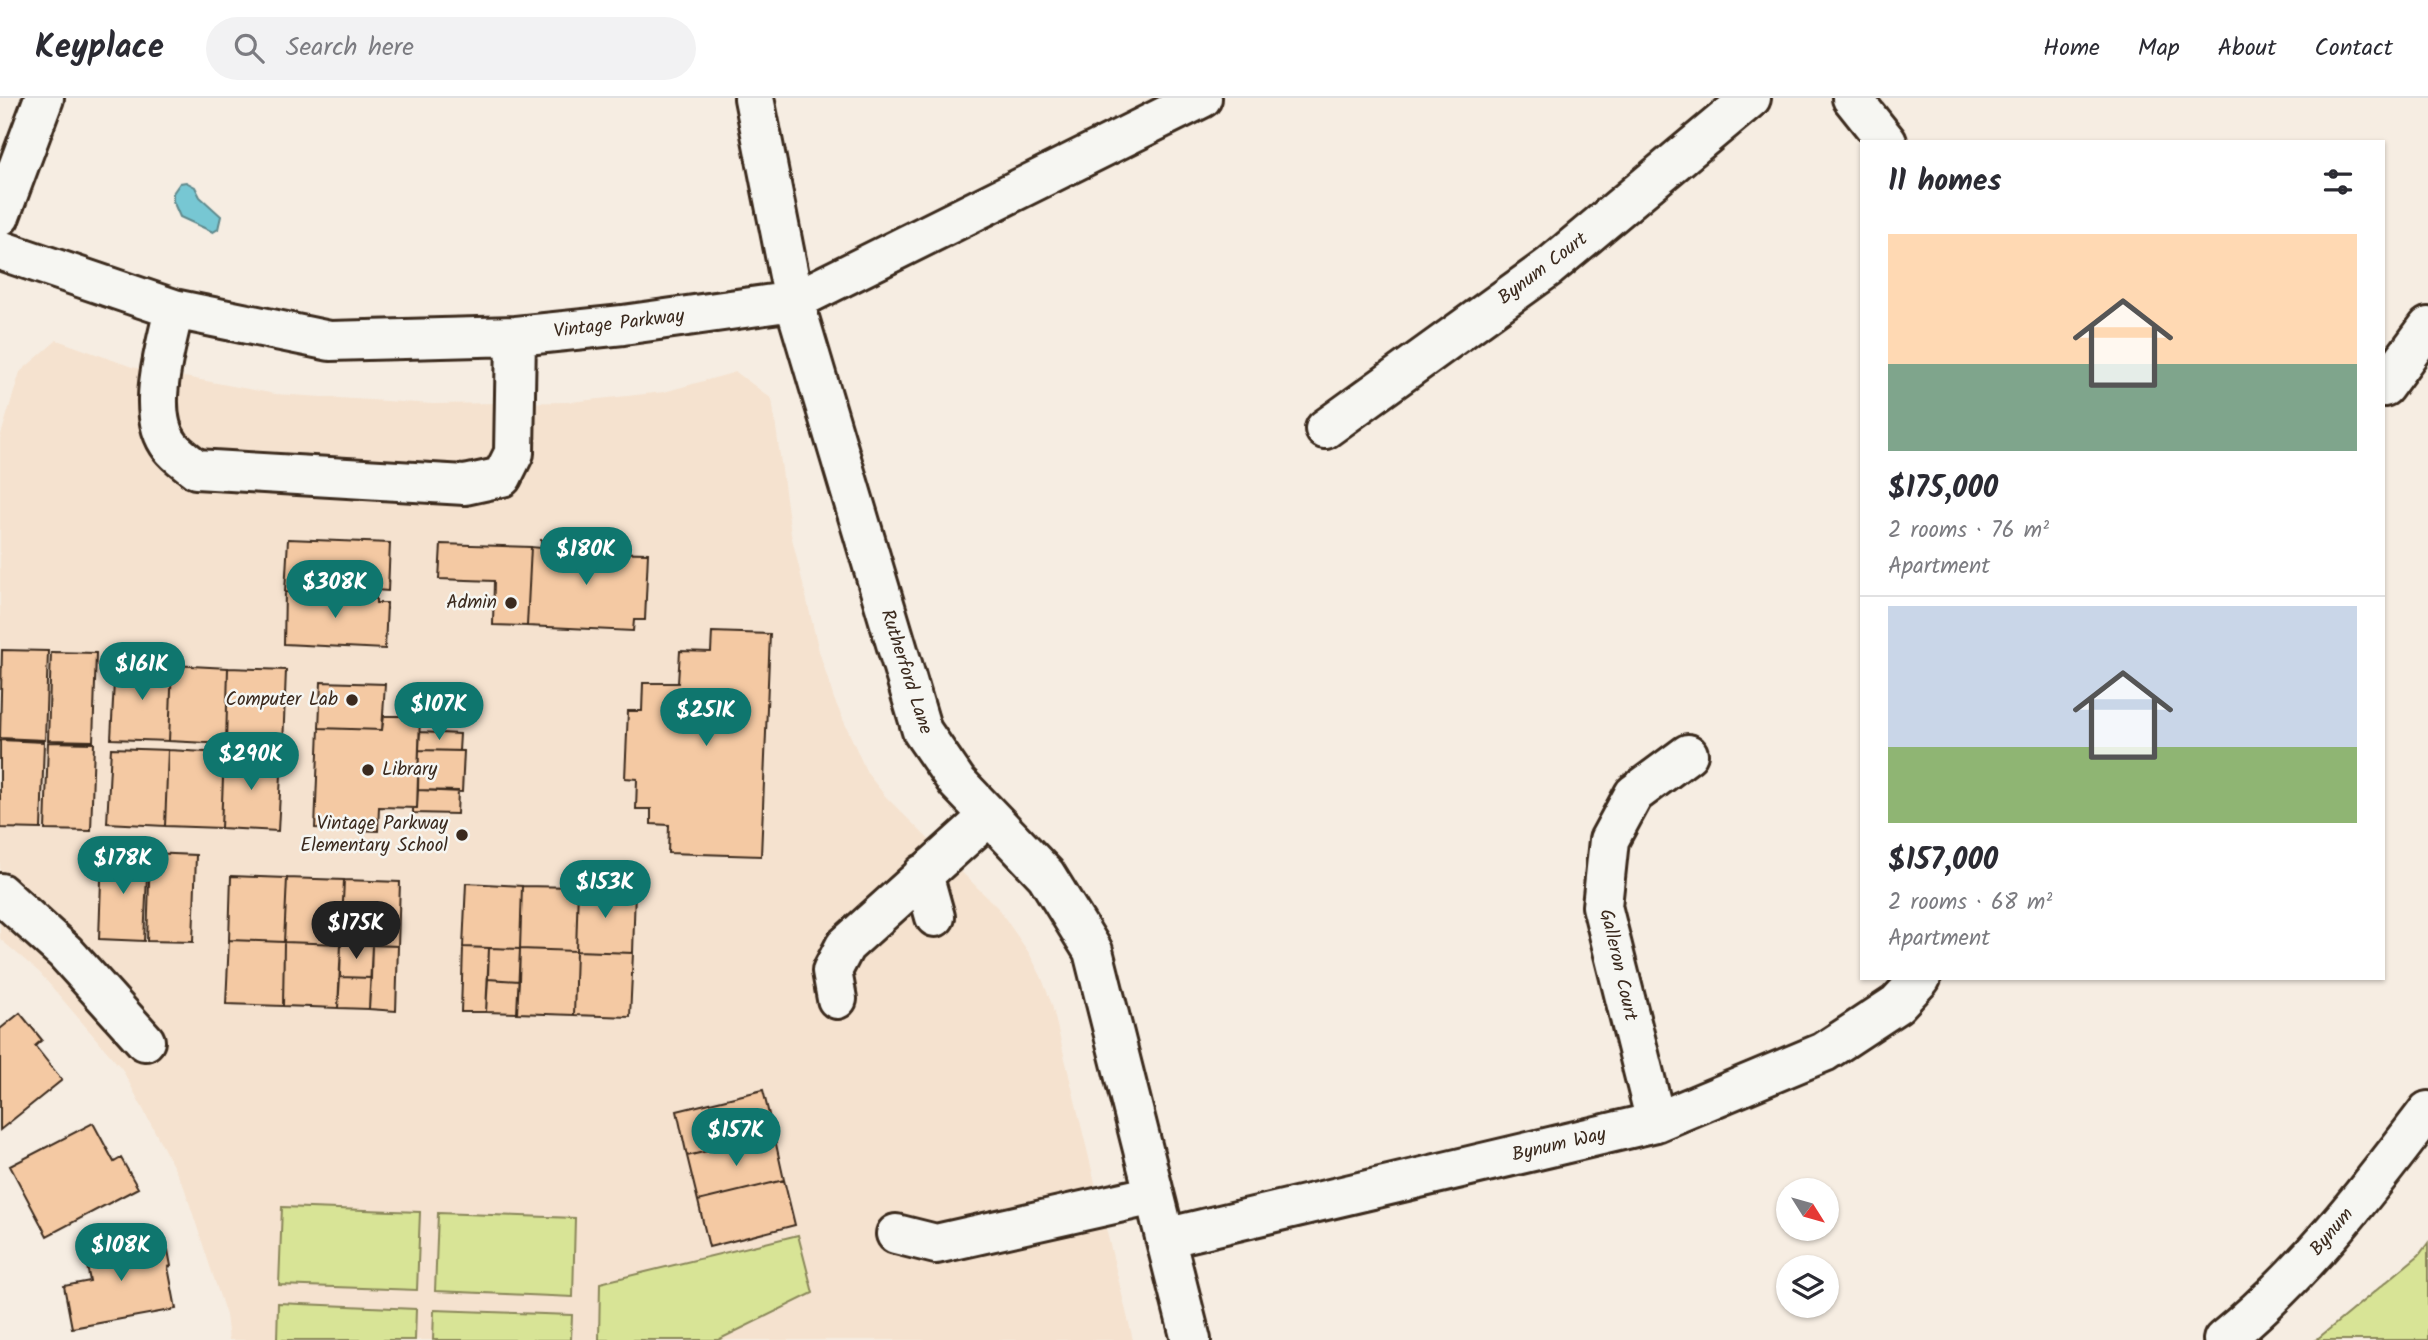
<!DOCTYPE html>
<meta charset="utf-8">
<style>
:root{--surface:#fff;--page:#f2f2f3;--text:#2b2b33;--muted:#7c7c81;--line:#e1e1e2;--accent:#0f766e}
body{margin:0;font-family:Kalam,sans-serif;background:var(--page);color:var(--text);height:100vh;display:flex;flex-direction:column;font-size:26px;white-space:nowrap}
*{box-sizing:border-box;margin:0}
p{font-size:23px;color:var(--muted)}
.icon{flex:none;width:38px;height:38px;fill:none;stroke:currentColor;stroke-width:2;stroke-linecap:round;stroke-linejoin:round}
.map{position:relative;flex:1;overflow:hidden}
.drawer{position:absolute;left:1860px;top:42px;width:525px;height:840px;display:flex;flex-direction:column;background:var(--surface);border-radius:0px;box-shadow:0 2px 5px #0004}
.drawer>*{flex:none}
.needle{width:46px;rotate:127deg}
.fabs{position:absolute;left:1776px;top:1080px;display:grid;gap:14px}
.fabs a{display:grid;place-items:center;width:63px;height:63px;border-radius:50%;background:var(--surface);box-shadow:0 2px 5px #0004;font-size:35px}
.price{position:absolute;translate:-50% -60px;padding:0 16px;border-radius:24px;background:var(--accent);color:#fff;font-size:23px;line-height:46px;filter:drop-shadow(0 2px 4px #0008)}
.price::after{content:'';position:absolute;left:50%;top:42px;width:21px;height:16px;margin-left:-10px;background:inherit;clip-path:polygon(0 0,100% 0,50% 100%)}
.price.current{background:#222;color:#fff}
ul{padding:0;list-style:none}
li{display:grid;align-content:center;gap:14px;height:371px;padding:0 28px}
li+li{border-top:2px solid var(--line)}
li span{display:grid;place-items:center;height:217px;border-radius:0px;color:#555}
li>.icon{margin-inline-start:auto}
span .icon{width:126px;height:126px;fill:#fffc;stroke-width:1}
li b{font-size:30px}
h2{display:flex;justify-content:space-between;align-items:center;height:84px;padding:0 28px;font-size:30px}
header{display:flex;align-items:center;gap:42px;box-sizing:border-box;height:98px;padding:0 35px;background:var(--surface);border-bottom:2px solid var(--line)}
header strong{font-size:33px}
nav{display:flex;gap:38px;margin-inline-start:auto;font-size:24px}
.search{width:490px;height:63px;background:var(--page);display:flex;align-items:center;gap:18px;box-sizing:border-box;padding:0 24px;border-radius:38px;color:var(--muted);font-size:26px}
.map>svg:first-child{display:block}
.built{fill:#f5e2cf}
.green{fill:#d8e496;stroke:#8a875a;stroke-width:2}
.water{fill:#77c7d3;stroke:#5f888b;stroke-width:2}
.building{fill:#f4c9a3;stroke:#3b2a1e;stroke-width:2}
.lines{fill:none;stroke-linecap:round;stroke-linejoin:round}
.minor-casing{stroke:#3b2a1e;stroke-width:44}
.minor{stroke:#f6f6f2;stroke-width:38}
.poi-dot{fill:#3b2a1e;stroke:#f6f6f2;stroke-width:2.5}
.labels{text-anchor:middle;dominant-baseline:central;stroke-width:5;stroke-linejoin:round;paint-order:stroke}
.street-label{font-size:19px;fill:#3b2a1e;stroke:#f6f6f2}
.poi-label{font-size:19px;fill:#3b2a1e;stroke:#f6f6f2;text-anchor:end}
</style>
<header>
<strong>Keyplace</strong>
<div class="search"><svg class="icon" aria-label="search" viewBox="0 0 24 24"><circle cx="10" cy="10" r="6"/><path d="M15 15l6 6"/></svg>Search here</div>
<nav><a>Home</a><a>Map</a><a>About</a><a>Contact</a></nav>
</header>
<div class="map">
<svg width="2428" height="1242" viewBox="0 0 2428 1242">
<rect width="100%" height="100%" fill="#f6ede2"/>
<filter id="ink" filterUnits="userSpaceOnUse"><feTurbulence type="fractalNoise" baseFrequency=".0143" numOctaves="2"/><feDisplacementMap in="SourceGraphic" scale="14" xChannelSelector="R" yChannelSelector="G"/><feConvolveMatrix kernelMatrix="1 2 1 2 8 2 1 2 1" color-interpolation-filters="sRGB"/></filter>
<g filter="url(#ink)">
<path class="built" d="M57,242L132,269L275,296L433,306L571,304L664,294L736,274L772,301L791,436L819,553L834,601L867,675L886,699L998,810L1029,855L1041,878L1052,907L1133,1242H229L226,1217L184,1089L122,971L39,874L0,841V340L20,274Z"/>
<path class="green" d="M282,1109L420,1114L417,1192L279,1187Z
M438,1115L575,1120L573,1199L435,1193Z
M798,1137L813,1195L718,1242H599L600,1185Z
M2428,1145V1242H2316L2419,1157Z
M278,1205L416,1211L415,1242H277Z
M434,1212L572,1217L571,1242H433Z"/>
<path class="water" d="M186,84L195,89L200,99L221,118L218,131L213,134L180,119L173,103V95L180,85Z"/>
<path class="building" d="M288,441L390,445L388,493L376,492V497L285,494Z
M541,442L601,444L600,454L648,455L645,522H634L633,533L527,528L531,449L541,450Z
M441,446L531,449L527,528L493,527L494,483L439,481Z
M285,494L376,497V505H387L385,551L284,546Z
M712,534L770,536L761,758L668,755L669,727L651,726V711H636L637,681L625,680L628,613H642L643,585H678L680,553L711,554Z
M2,552L48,553L45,642L0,640Z
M51,554L96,555L93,643L48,642Z
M115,565L172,567L169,643L111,641Z
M172,567L228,570L226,646L169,643Z
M228,570L286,572L283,648L226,646Z
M321,584L385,586L382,632L319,630Z
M384,618H420L417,710L379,709L378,733L315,730L319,630L382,632Z
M420,634L460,636L459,653L419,652Z
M0,642L44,644L41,731L0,730Z
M48,644L94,645L91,733L45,732Z
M111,650L168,652L165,728L107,725Z
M168,652L224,655L221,730L165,728Z
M419,652L464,653L462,694L418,692Z
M224,655L282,657L278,733L221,730Z
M418,692L458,693L457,716L413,715V710H417Z
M102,753L148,755L144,843L99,841Z
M150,755L196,757L193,844L147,843Z
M231,778L287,780L284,844L229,842Z
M287,780L344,782L341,846L284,844Z
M344,782L400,784L398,848L341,846Z
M466,785L522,788L520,851L463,849Z
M522,788L578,789L576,853L520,851Z
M578,789L635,792L633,855L576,853Z
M229,842L284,844L283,908L226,906Z
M284,844L341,846L338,910L283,908Z
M341,846L372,847L371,880L340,879Z
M372,847L398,848L396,913L369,911Z
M463,849L489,850L486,914H461Z
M489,850L520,851L519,883L488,881Z
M520,851L576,853L574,917L517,915Z
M576,853L633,855L630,919L574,917Z
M340,879L371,880L369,911L338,910Z
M488,881L519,883L517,915L486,914Z
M20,915L42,942L35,948L62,982L0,1032V931Z
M763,992L774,1037L687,1058L677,1013Z
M93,1025L114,1064L121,1060L138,1090L47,1138L10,1068Z
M774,1037L784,1082L698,1103L687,1058Z
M784,1082L795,1127L709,1149L698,1103Z
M147,1136L150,1156L168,1152L171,1168L168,1169L176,1211L72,1230L64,1188L90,1183L83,1148Z"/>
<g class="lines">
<defs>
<path id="minor" d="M754,0L794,203L922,633L957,684L1046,777L1093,853L1191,1242
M1852,0L1887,44
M0,118L44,0
M0,152L174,211L330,243L516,238L623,227L794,203L1202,0
M174,211C166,250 144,316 171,349C177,357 188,364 196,371L465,387L502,379L514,355L516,238
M2384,289L2428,229
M1325,331L1549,169L1751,0
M923,776L935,819
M0,795L65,854L145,943
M837,901L832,873L845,848L989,718
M1656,1024L1602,808L1609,742L1634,696L1688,656
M896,1136L936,1146L1154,1097
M1165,1140L1656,1024L1824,954L1897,906L1921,880
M2223,1242C2303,1177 2366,1095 2428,1013"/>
</defs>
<use href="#minor" class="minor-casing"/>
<use href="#minor" class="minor"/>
</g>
</g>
<g class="poi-dot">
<circle cx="511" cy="505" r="7"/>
<circle cx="352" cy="602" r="7"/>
<circle cx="368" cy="672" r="7"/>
<circle cx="462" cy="737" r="7"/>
</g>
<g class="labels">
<g class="street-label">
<text transform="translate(1543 171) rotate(-37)">Bynum Court</text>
<text transform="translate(619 226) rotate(-7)">Vintage Parkway</text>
<text transform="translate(906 574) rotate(72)">Rutherford Lane</text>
<text transform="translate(1618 867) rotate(77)">Galleron Court</text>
<text transform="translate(1559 1047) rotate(-13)">Bynum Way</text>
<text transform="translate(2332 1134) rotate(-50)">Bynum</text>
</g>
<g class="poi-label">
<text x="497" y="505">Admin</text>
<text x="338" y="602">Computer Lab</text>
<text x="382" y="672" text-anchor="start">Library</text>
<text x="448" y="726">Vintage Parkway<tspan x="448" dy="22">Elementary School</tspan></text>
</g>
</g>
</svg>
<div class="fabs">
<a><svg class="needle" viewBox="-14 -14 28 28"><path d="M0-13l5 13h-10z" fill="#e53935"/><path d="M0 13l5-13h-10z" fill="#7c7c81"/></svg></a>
<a><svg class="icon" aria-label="layers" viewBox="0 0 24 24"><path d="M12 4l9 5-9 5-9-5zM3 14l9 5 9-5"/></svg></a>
</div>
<b class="price" style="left:586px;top:489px">$180K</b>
<b class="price" style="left:335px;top:522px">$308K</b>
<b class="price" style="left:142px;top:604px">$161K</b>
<b class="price" style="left:439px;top:644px">$107K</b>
<b class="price" style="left:706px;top:650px">$251K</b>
<b class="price" style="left:251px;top:694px">$290K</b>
<b class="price" style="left:123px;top:798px">$178K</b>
<b class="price" style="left:605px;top:822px">$153K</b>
<b class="price current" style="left:356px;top:863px">$175K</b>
<b class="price" style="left:736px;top:1070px">$157K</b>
<b class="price" style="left:121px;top:1185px">$108K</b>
<section class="drawer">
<h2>11 homes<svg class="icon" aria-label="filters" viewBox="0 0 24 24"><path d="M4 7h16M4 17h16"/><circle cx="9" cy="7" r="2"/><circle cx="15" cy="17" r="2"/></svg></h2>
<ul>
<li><span style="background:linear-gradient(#ffd9b3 60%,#7fa58c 0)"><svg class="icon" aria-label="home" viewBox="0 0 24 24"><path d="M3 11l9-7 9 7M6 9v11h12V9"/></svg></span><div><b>$175,000</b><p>2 rooms · 76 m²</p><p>Apartment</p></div></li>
<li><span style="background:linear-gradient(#c9d6e8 65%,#8fb573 0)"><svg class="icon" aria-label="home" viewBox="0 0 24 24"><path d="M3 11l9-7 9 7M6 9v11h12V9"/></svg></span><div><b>$157,000</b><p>2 rooms · 68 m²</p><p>Apartment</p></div></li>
</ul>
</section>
</div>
